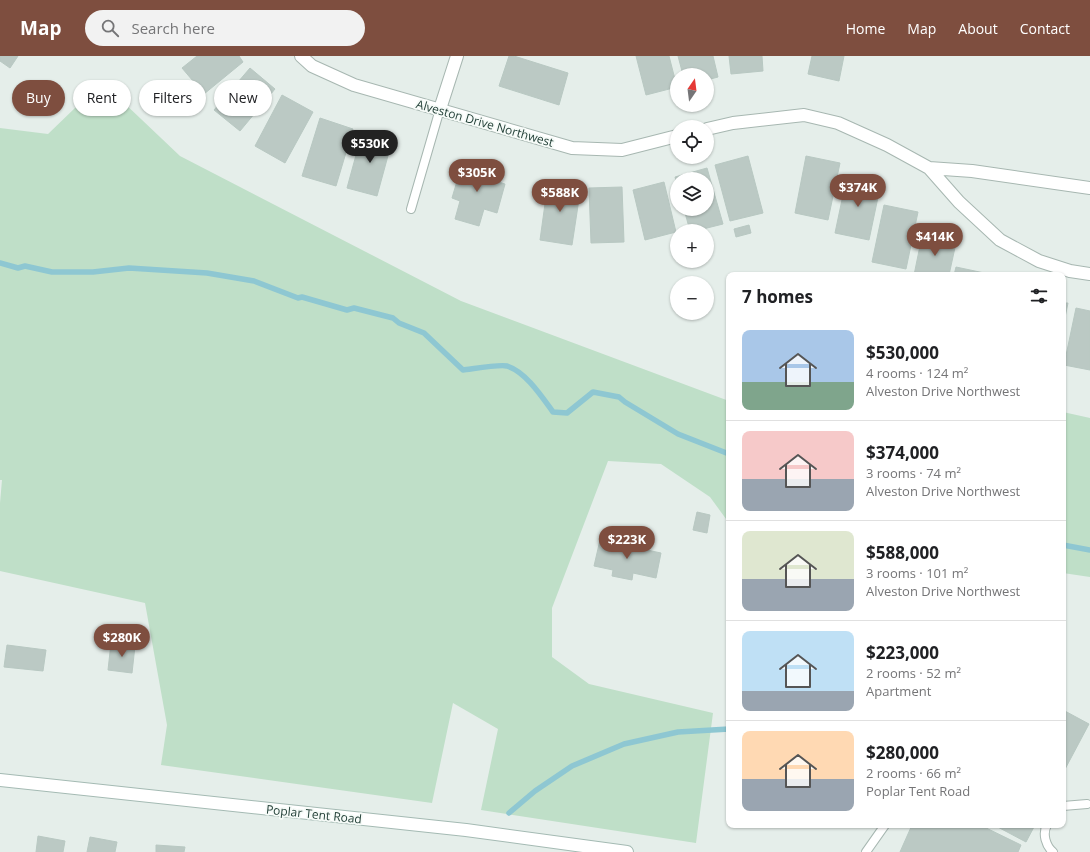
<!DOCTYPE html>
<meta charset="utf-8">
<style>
:root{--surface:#fff;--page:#f2f2f2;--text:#202124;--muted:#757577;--line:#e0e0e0;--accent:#7e4e3f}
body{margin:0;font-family:"Open Sans",sans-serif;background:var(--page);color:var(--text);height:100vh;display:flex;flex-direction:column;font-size:15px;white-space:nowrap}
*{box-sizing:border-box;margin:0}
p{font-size:13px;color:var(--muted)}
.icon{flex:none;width:22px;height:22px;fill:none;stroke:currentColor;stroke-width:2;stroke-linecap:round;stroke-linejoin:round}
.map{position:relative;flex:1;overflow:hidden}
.side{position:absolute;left:726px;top:216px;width:340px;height:556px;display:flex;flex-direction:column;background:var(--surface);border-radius:8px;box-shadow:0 1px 3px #0004}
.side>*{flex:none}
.top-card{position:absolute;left:12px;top:24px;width:380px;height:36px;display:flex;gap:8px}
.needle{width:26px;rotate:14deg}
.fabs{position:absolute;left:670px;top:12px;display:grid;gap:8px}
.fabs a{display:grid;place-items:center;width:44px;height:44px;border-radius:50%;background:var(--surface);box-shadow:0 1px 3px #0004;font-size:20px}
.price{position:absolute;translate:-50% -34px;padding:0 9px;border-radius:14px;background:var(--accent);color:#fff;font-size:13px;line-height:26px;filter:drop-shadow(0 1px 2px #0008)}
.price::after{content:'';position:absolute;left:50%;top:24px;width:12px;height:9px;margin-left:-6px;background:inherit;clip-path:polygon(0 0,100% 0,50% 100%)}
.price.on{background:#222;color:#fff}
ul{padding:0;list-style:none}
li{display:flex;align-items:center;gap:12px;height:100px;padding:0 16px}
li+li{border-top:1px solid var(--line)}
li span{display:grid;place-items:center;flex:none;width:112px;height:80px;border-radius:8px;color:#555}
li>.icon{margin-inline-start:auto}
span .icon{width:48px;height:48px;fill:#fffc;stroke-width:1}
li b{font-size:17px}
h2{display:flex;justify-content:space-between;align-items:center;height:48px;padding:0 16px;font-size:17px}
.tag{padding:0 14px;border-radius:18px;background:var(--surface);box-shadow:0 1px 3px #0004;font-size:14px;line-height:36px}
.tag.on{background:var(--accent);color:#fff}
header{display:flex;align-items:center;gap:24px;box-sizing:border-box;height:56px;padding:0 20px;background:var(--accent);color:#fff}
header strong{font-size:19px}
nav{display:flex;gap:22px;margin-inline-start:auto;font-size:14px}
.search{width:280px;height:36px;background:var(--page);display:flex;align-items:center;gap:10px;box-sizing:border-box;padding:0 14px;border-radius:22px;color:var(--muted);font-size:15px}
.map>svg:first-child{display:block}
.green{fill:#bfdfc8}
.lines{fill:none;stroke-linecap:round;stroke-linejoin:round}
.stream{stroke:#8ec7d2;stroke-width:5.5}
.building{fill:#bbc9c4;stroke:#b8c8c2}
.service-casing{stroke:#a7b7b1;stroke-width:10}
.minor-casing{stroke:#a7b7b1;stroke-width:14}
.secondary-casing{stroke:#a4bab3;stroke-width:14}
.service{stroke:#fff;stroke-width:8}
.minor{stroke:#fff;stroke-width:12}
.secondary{stroke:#fff;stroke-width:12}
.labels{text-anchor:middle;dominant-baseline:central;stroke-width:3.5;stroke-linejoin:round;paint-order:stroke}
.street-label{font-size:12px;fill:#244139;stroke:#f6fbf8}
</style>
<header>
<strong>Map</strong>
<div class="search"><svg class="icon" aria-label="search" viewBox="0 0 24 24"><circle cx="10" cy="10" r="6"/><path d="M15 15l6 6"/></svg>Search here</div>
<nav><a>Home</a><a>Map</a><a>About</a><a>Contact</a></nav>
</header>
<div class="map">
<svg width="1090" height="796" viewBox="0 0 1090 796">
<rect width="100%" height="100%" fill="#e5eeea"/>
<path class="green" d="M102,26L180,100L461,245L729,345V467L710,441L661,408L608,405L552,552V601L589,628L713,657L696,787L481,754L498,673L453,647L432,747L161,709L167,669L145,547L0,515V447L2,424H0V72L48,78Z
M1063,356L1090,362V521L1063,517Z"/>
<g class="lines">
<path class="stream" d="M0,207L18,212L25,210L52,216H93L129,212L207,217L254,225L298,242L302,241L347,254L354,252L393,262L399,267L424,277L463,314C472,313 500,308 507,310C526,316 542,341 553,356L567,357L593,336L619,341L625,346L678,378L729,398
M1063,489L1090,494
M509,757L535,735L572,710L624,688L678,676L729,673"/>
</g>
<path class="building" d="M0,0H18L10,12L0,5Z
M197,0H239L243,6L204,38L182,12Z
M509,0H514L568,17L559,49L499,30Z
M636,0H669L677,31L646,39Z
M678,0H713L718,21L707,24V19H683Z
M729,0H762L763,15L731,18Z
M812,0H844L839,25L808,18Z
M250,12L275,33L240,75L214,54Z
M282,39L313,56L285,107L255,90Z
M320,62L353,73L336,130L302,120Z
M362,77L392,85L377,140L347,132Z
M748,100L763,157L730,165L715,109Z
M806,100L840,107L828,164L795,157Z
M474,104L496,110L492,124L505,128L497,157L484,153L479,170L455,163L460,145L452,142L460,115L470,118Z
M707,112L723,168L695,175H690L684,153H707V123H677V128L675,121Z
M847,120L881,127L869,184L835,177Z
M548,126L581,130L572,189L540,184Z
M664,126L676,176L645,184L633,134Z
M622,131L624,186L591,187L589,132Z
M884,149L918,156L906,213L872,206Z
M749,169L751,177L736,181L734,173Z
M922,180L956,187L949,219H914Z
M956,211L989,218V219H954Z
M1063,247H1068L1063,271Z
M1076,252L1090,255V314L1064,309Z
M697,456L710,459L707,477L693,474Z
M600,484L661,497L656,522L633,517L632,524L612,520L613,514L594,510Z
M111,587L135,590L132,617L108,614Z
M7,589L46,594L43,615L4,611Z
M1063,654L1089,668L1063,717Z
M912,769H980L1021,789L1018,796H900Z
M994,769H1035L1026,786Z
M38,780L65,785L63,796H36Z
M90,781L117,786L115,796H87Z
M156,789L185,791L184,796H156Z"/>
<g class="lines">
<defs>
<path id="service" d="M411,153L440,53
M1063,750L1087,748
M1047,769C1042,778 1046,790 1053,796
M866,796L885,769"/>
<path id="minor" d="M301,0L312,10L354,29L572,92L622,94L677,80
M440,53L457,0
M707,73L733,67L804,59L838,67L887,89L929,112L972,115L1090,132
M929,112L959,146L1000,184L1039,205L1070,215L1090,218"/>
<path id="secondary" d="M0,724L466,774L627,796"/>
</defs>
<use href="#service" class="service-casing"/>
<use href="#minor" class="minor-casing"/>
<use href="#secondary" class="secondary-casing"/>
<use href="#service" class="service"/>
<use href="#minor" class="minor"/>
<use href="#secondary" class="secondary"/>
</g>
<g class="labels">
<g class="street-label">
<text transform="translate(485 67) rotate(16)">Alveston Drive Northwest</text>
<text transform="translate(314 758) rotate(6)">Poplar Tent Road</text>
</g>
</g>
</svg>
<div class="fabs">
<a><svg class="needle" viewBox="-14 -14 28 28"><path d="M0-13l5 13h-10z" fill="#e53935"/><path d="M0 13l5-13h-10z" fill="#757577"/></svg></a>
<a><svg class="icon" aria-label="locate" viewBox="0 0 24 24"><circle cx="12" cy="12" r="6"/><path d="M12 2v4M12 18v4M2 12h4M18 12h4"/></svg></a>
<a><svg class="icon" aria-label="layers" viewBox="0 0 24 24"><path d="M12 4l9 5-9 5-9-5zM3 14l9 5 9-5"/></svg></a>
<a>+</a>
<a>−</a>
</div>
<b class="price on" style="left:370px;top:108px">$530K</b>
<b class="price" style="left:477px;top:137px">$305K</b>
<b class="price" style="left:858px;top:152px">$374K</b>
<b class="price" style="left:560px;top:157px">$588K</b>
<b class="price" style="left:935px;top:201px">$414K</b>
<b class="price" style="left:627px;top:504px">$223K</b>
<b class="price" style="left:122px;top:602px">$280K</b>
<div class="top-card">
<a class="tag on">Buy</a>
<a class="tag">Rent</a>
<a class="tag">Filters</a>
<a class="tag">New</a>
</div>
<section class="side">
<h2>7 homes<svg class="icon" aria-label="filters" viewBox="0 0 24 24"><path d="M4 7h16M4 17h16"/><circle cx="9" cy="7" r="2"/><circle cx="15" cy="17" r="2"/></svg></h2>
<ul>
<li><span style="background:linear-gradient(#a9c7e8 65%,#7fa58c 0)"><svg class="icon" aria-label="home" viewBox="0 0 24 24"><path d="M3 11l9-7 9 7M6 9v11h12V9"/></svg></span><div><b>$530,000</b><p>4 rooms · 124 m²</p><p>Alveston Drive Northwest</p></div></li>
<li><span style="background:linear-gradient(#f6c9c9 60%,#9aa5b1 0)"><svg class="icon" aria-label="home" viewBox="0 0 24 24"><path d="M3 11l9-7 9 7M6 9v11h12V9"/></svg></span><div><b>$374,000</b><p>3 rooms · 74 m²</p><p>Alveston Drive Northwest</p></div></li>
<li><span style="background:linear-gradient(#dfe7d0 60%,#9aa5b1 0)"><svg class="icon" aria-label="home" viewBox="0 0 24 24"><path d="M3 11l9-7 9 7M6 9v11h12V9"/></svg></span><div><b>$588,000</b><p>3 rooms · 101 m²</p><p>Alveston Drive Northwest</p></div></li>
<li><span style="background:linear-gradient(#bfe0f5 75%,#9aa5b1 0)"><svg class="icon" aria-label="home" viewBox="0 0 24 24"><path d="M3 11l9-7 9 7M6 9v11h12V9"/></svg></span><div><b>$223,000</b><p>2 rooms · 52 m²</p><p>Apartment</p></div></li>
<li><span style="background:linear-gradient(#ffd9b3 60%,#9aa5b1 0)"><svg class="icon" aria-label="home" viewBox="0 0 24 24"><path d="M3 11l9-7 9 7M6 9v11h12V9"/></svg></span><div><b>$280,000</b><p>2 rooms · 66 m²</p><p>Poplar Tent Road</p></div></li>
</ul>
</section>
</div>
